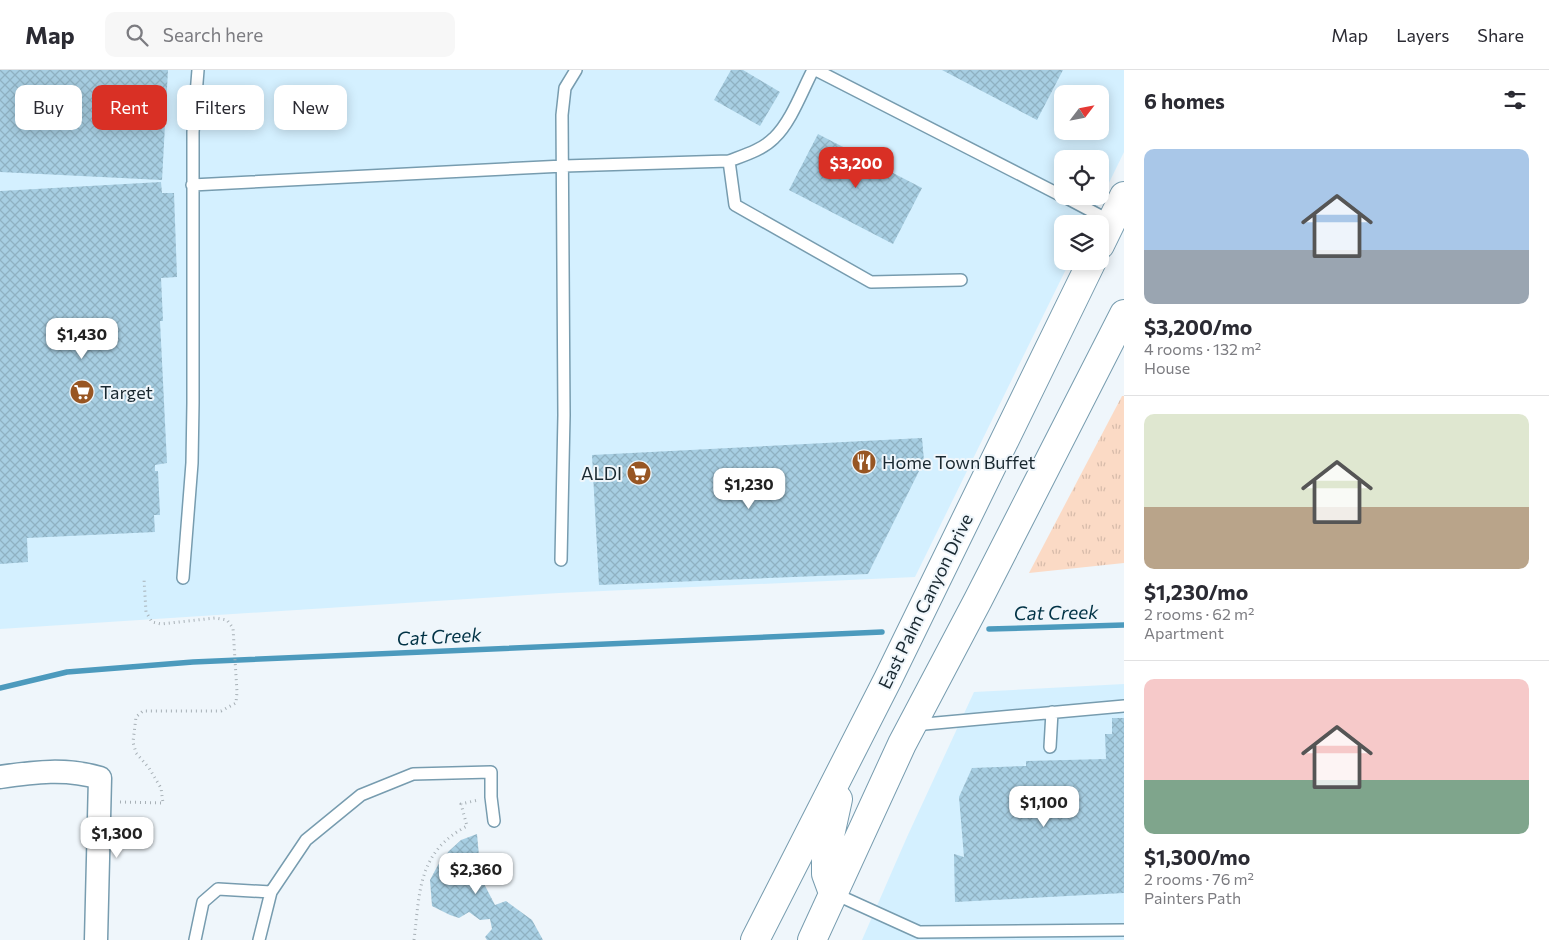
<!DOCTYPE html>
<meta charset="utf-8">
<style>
:root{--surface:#fff;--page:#f7f7f7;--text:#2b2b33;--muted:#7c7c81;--line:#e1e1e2;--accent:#d93025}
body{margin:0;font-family:Commissioner,sans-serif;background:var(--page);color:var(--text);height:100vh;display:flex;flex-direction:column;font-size:19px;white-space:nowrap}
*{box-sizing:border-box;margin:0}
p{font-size:16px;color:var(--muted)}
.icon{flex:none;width:28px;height:28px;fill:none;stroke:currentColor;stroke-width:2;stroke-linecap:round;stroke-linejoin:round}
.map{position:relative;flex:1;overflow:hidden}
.sheet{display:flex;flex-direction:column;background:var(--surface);width:425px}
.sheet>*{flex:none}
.guide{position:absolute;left:15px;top:15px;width:475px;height:45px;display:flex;gap:10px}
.needle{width:32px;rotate:58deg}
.buttons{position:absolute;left:1054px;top:15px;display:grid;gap:10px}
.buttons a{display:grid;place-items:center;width:55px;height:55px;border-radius:10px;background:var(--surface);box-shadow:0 2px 12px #0003;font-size:25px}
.price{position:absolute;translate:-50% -42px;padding:0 11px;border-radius:10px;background:#fff;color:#222;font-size:16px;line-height:32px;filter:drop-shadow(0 1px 2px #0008)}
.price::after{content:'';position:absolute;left:50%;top:30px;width:15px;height:11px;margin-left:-8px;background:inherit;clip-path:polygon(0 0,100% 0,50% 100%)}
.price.active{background:var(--accent);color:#fff}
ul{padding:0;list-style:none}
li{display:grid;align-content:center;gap:10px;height:265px;padding:0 20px}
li+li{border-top:1px solid var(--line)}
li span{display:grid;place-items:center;height:155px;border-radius:10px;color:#555}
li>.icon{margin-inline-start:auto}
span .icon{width:90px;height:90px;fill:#fffc;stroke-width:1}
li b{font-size:21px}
h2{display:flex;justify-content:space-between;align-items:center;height:60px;padding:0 20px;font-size:21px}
.chip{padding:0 18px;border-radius:10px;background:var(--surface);box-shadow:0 2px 12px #0003;font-size:18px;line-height:45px}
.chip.active{background:var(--accent);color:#fff}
header{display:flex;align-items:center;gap:30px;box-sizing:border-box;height:70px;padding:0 25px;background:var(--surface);border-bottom:1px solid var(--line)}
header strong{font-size:24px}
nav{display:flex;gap:28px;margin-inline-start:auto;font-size:18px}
.search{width:350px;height:45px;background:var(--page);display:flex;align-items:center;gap:12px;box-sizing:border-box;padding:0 18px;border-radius:10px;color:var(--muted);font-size:19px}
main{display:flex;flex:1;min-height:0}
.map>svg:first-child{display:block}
.built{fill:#d4f0ff;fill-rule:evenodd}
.park{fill:url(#park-tufts)}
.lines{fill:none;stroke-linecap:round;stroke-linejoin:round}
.stream{stroke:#4c9abd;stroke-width:5.5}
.building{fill:url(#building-cross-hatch)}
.lane-casing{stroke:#779caf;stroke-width:14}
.street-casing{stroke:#779caf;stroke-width:25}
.primary-casing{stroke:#779caf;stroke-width:30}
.path{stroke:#a7b0b6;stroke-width:3;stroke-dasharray:1 4;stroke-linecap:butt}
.lane{stroke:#fff;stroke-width:11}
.street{stroke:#fff;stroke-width:22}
.primary{stroke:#fff;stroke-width:28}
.labels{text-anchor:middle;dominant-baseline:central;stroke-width:4;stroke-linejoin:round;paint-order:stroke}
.poi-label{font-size:18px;fill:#192830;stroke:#eff6fb;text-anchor:start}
.street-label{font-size:18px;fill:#192830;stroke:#eff6fb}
.water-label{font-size:19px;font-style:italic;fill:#003245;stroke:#eff6fb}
</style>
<header>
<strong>Map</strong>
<div class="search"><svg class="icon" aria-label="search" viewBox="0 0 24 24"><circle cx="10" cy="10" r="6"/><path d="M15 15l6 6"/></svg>Search here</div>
<nav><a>Map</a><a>Layers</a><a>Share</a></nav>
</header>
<main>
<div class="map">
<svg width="1124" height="870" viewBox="0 0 1124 870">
<defs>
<pattern id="park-tufts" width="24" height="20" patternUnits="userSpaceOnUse" patternTransform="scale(1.25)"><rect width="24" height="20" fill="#fbdac5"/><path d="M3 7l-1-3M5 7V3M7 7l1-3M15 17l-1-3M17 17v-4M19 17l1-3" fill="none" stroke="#d7bbaa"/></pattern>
<pattern id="building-cross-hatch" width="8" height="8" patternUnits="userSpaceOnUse" patternTransform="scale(1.25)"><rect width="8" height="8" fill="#a7cee2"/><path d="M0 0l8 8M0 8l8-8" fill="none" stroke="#8fb1c2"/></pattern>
</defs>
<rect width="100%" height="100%" fill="#eff6fb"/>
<path class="built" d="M0,0H1124V82L1089,154H1062V191H1070L915,507L559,523L0,559ZM1062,24H1100V61H1062ZM1062,89H1100V126H1062Z
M1124,614V870H862L907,767L974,622Z"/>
<path class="park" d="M1122,326H1124V493L1029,503Z"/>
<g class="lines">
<path class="stream" d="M989,559L1124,555
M0,618L67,602L193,592L882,562"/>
</g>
<path class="building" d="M0,0H168L162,110L0,102Z
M731,0H743L780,22L760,56L714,30Z
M942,0H1063L1037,50Z
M818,64L922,118L893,174L789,120Z
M161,112L162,123H174L177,207L161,208L163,251H160L167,393L155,395V401H158L160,445H154L155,462L27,468L28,492L0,494V121Z
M922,368L924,391L868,504L599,515L592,385Z
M1112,648H1124V823L955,832L954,784L964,787L959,727L972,698L1026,696V691L1106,689L1105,664H1112Z
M477,764L481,808L495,835L506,831L532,850L543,870H487L485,867L492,859L490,849L480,850L469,842L459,848L450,845L432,836L430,810L438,795L449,781L461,770Z"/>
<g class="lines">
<defs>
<path id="lane" d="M816,0L1062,126
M729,91L735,135L871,212L961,210
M192,115L564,96L729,91C745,85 762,80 774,68C791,52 802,21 813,0
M1063,126L1112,152
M561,490L564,345L562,45L565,18L576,0
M183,508L192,393L193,333V62L198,0
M914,655L1124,636
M1050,677L1052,642
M271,822L306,770L361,725L413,704L491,702V727L494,751
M833,823L919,862L1124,860
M195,870L203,832L218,819L271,822L259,870"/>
<path id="street" d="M0,707C34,702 67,698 100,708L96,870"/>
<path id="primary" d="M1100,175L1124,126
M833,823L826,804V784L838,729
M755,870L888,609L1092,191
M812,870L902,674L978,530L1124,244"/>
</defs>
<use href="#lane" class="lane-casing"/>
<use href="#street" class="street-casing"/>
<use href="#primary" class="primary-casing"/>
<path class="path" d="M120,732L163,733L161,718L149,698L136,683L133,672L136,647L143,641H221L236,633L237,622L233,558L227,550L215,548L161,554L152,552L146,542L144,509
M414,870C420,820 418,782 467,756L461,734L478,730"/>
<use href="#lane" class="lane"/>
<use href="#street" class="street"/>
<use href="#primary" class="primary"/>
</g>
<defs>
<symbol id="supermarket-disc" viewBox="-11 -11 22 22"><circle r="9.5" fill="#985623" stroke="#eff6fb"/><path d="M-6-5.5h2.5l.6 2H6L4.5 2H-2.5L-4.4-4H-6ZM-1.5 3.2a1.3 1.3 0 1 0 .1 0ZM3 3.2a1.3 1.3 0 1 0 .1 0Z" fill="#fff"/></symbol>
<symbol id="restaurant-disc" viewBox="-11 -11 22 22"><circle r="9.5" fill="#985623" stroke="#eff6fb"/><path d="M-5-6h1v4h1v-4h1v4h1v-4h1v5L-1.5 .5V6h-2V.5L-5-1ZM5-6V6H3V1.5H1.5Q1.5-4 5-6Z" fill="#fff"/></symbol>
</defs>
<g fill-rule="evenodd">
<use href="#supermarket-disc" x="68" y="308" width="28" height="28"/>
<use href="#restaurant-disc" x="850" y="378" width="28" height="28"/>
<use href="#supermarket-disc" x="625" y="389" width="28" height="28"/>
</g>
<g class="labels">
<g class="poi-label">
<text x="100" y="322">Target</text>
<text x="882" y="392">Home Town Buffet</text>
<text x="622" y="403" text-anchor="end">ALDI</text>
</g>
<g class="street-label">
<text transform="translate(925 531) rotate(-64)">East Palm Canyon Drive</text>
</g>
<g class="water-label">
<text transform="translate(1056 542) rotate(-1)">Cat Creek</text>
<text transform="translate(439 566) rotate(-3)">Cat Creek</text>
</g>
</g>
</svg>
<div class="buttons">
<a><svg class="needle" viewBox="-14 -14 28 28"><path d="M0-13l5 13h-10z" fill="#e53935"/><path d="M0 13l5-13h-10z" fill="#7c7c81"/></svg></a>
<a><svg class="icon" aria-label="locate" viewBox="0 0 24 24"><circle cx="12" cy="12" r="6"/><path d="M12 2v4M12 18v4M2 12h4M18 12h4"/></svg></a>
<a><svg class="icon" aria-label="layers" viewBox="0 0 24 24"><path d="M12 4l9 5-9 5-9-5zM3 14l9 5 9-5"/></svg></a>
</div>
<b class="price active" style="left:856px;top:119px">$3,200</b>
<b class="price" style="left:82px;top:290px">$1,430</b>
<b class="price" style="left:749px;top:440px">$1,230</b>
<b class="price" style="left:1044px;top:758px">$1,100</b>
<b class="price" style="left:117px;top:789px">$1,300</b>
<b class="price" style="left:476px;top:825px">$2,360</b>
<div class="guide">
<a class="chip">Buy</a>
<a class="chip active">Rent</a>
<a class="chip">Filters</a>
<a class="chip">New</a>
</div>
</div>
<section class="sheet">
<h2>6 homes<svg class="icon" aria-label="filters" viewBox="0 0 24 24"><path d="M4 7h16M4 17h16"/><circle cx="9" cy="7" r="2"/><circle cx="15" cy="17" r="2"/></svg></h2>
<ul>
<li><span style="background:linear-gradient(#a9c7e8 65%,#9aa5b1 0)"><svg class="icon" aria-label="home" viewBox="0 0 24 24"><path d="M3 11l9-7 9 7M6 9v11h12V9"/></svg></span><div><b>$3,200/mo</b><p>4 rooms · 132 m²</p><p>House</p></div></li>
<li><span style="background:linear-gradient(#dfe7d0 60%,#b9a48a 0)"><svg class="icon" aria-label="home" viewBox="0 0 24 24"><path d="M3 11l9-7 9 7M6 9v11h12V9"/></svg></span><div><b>$1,230/mo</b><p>2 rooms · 62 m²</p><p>Apartment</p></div></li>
<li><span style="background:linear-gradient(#f6c9c9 65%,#7fa58c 0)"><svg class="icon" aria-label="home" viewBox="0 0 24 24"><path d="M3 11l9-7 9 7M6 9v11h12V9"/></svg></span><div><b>$1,300/mo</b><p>2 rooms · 76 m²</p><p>Painters Path</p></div></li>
</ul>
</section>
</main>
